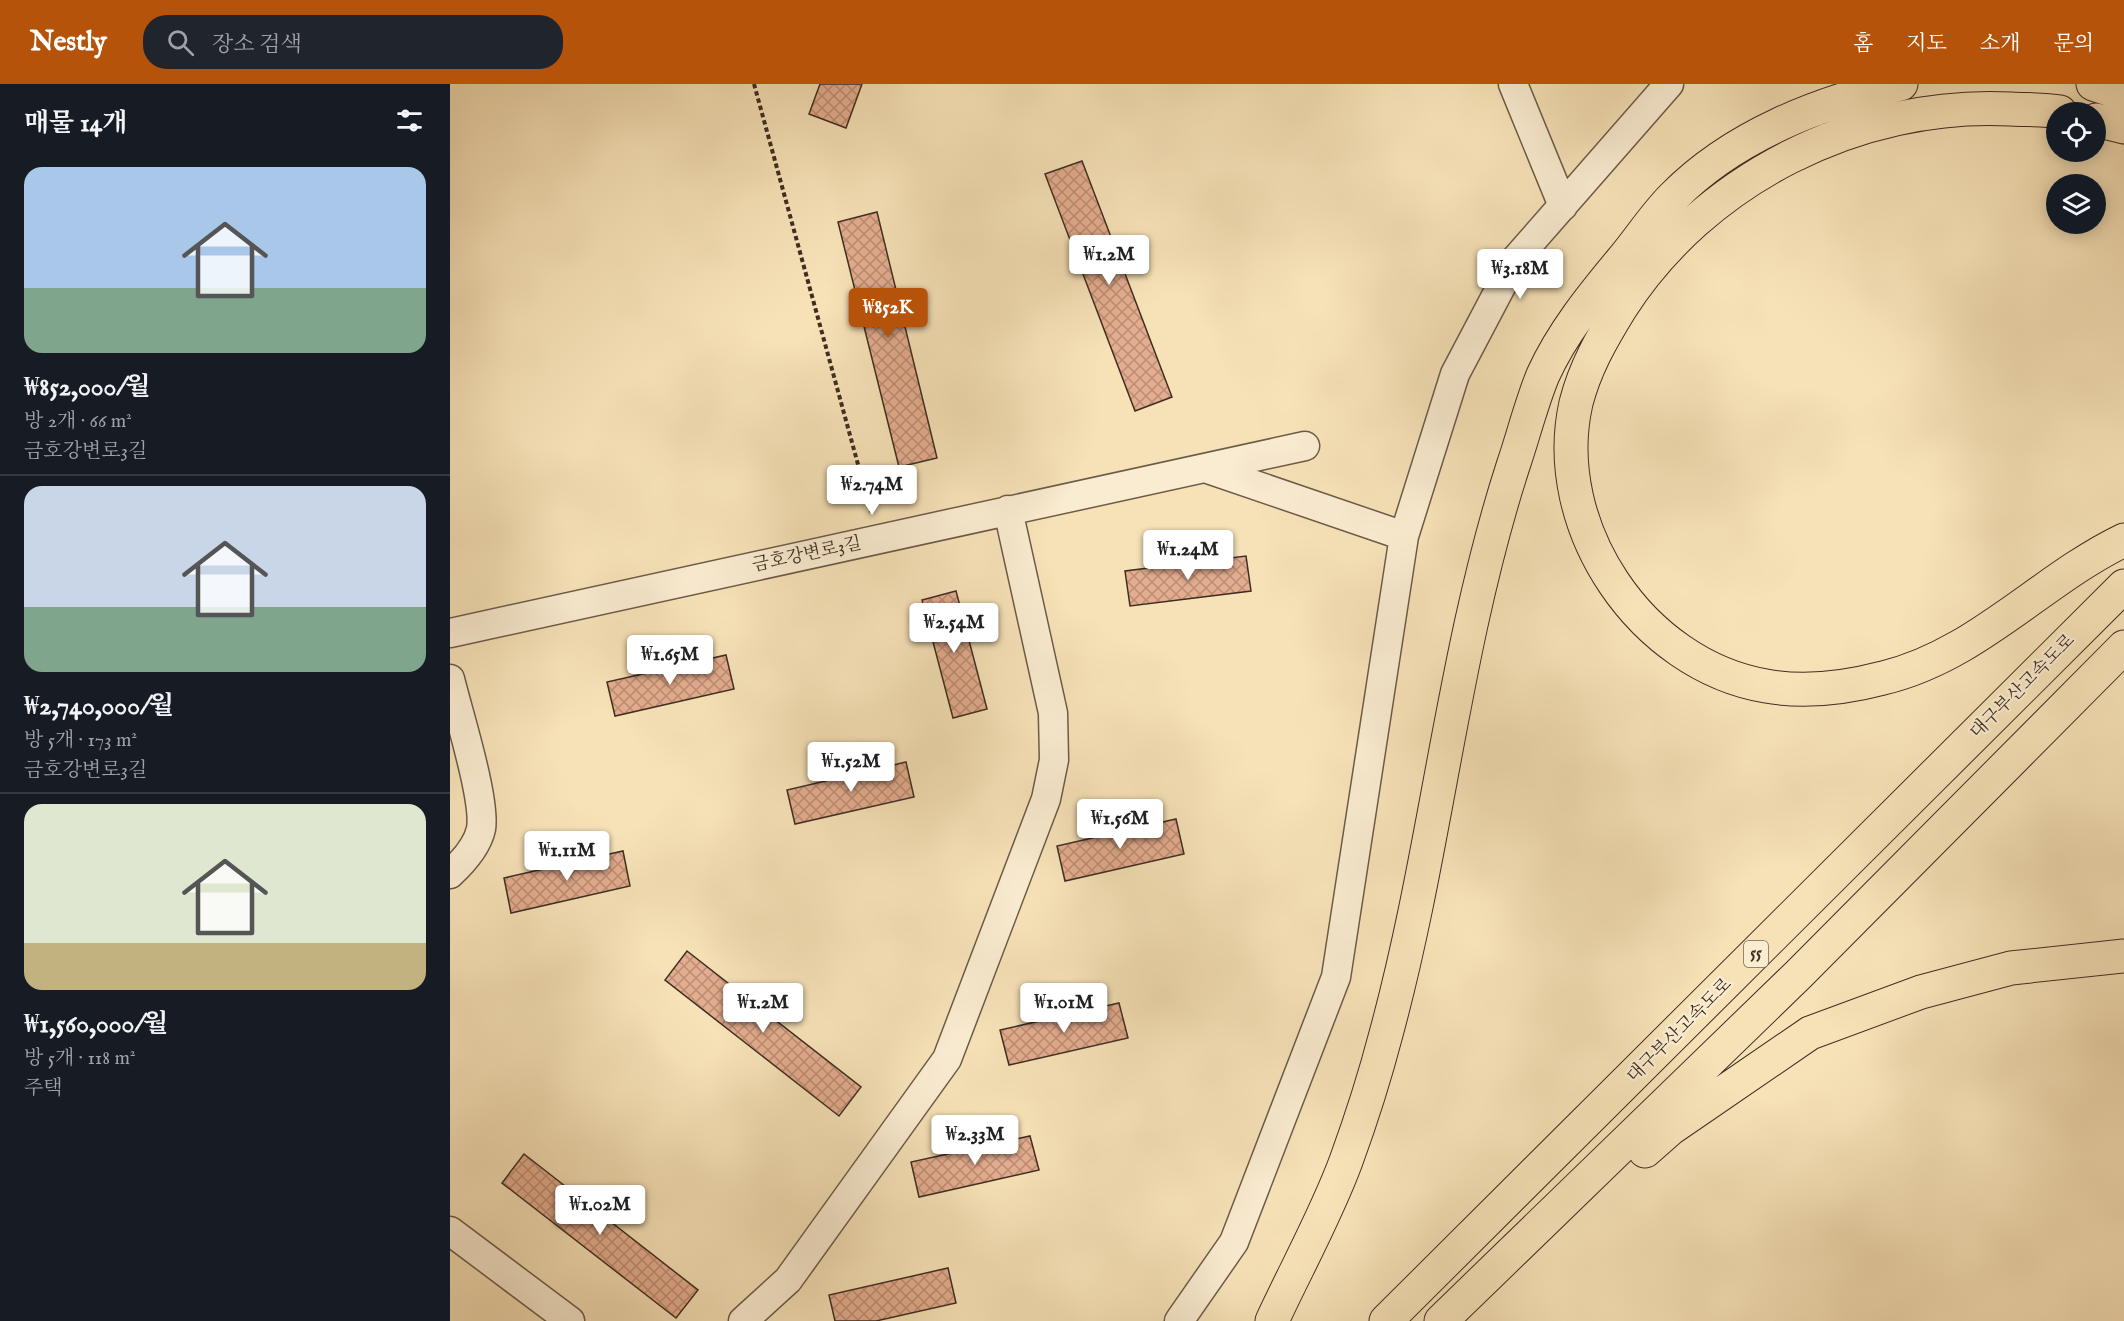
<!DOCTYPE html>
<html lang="ko">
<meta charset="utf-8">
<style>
:root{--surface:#171b24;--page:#20242c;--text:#f1f3f6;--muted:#9ea1a6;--line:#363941;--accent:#b45309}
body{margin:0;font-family:"IM FELL English","Noto Serif KR",serif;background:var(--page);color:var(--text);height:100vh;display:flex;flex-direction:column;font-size:22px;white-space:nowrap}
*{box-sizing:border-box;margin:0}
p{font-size:20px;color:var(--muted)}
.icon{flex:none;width:33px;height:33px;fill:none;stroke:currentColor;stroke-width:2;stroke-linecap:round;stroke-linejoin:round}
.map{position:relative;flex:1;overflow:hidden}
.sheet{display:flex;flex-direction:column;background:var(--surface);width:450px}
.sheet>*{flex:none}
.fabs{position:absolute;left:1596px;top:18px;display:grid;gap:12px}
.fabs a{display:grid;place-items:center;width:60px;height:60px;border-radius:50%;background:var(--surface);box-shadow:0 3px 15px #0003;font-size:30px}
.price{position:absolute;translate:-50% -51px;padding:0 14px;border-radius:6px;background:#fff;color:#222;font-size:20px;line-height:39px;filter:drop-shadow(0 2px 3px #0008)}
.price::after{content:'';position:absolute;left:50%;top:36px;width:18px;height:14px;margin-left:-9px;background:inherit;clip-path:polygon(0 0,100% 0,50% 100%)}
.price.selected{background:var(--accent);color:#fff}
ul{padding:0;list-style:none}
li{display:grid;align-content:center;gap:12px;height:318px;padding:0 24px}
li+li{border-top:2px solid var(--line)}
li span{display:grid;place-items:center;height:186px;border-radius:18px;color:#555}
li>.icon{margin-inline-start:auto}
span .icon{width:108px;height:108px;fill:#fffc;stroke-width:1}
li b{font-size:26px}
h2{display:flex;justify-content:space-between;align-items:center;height:72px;padding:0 24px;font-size:26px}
header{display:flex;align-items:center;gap:36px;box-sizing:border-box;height:84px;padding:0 30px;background:var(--accent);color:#fff}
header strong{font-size:28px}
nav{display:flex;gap:33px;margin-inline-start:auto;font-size:21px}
.search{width:420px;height:54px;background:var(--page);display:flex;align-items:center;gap:15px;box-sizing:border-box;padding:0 21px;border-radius:24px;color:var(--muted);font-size:22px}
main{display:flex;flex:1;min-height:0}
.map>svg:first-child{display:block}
.building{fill:url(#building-cross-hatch);stroke:#3e2e22;stroke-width:1.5}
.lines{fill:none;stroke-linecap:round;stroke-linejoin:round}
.street-casing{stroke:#6c5b48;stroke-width:31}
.highway-casing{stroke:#3e2e22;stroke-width:35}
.path{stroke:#3e2e22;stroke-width:4;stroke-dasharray:4.5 3;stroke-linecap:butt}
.street{stroke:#faecd1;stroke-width:28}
.highway{stroke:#f7e2b8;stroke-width:33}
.labels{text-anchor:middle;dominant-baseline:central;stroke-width:4.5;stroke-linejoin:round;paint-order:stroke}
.shield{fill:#faecd1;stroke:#766756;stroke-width:1.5}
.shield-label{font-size:16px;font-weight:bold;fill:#3e2e22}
.street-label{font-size:18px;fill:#3e2e22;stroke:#faecd1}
</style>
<header>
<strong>Nestly</strong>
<div class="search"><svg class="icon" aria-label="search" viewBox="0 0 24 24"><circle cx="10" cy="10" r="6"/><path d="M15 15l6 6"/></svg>장소 검색</div>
<nav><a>홈</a><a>지도</a><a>소개</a><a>문의</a></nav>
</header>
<main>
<section class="sheet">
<h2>매물 14개<svg class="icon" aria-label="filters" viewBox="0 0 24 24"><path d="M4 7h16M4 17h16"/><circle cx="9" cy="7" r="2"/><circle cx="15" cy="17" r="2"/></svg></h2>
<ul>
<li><span style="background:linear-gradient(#a9c7e8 65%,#7fa58c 0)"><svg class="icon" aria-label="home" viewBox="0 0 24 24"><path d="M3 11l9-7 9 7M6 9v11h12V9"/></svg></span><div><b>₩852,000/월</b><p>방 2개 · 66 m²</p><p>금호강변로3길</p></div></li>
<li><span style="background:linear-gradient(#c9d6e8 65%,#7fa58c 0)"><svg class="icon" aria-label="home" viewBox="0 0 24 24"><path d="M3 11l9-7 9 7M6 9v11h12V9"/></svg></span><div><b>₩2,740,000/월</b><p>방 5개 · 173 m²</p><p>금호강변로3길</p></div></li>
<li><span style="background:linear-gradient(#dfe7d0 75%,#c2b280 0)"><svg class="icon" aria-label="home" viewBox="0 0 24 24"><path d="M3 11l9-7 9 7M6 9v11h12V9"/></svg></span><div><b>₩1,560,000/월</b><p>방 5개 · 118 m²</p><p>주택</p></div></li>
</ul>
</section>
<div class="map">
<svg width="1674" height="1237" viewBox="0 0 1674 1237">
<defs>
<pattern id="building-cross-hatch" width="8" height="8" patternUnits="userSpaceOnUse" patternTransform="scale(1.5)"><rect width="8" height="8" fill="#e5ad8f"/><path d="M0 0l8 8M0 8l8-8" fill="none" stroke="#bb8d74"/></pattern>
</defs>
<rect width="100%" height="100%" fill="#f7e2b8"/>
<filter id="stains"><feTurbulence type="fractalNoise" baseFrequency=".00333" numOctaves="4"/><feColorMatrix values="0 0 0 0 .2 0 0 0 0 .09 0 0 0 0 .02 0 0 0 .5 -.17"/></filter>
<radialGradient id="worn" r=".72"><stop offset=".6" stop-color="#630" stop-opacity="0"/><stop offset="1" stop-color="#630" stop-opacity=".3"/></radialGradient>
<path class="building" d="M370,0H412L396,44L359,30Z
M632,77L722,313L685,327L595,90Z
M427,128L487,374L449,383L388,138Z
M796,472L801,507L680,522L675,487Z
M506,507L537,625L503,634L472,516Z
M276,571L284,605L165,632L157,598Z
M456,678L464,713L345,740L337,706Z
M726,735L734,770L615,797L607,762Z
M173,767L180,802L61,829L54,794Z
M237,867L411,1003L389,1032L215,896Z
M669,919L678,954L559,981L550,946Z
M580,1052L589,1086L469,1113L461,1078Z
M74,1070L248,1206L226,1234L52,1099Z
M498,1184L506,1219L426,1237H385L379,1211Z"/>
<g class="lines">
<defs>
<path id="street" d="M1063,0L1113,122
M954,452L1005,290L1065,176L1219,0
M0,549L855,362
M0,595C8,628 36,716 31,745C27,763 13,778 0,790
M0,1147L120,1237
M293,1237L338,1196L497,975L596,715L604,676L603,629L558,426
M729,1237L784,1158L886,893L954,452L755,384"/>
<path id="highway" d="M1643,0L1674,10
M1610,28C1594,25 1577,26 1561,25C1408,17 1253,95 1170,225C1151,256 1135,284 1126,319C1098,443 1192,581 1316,602C1355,609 1395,604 1433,594C1526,572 1591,496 1674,456
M1646,36L1674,43
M1195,1067L1220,1045L1360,949L1471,908L1561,884L1674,872
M822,1237C846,1185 877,1129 896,1077C911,1036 925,992 936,950C987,763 1003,567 1063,382C1073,353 1081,320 1093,291C1112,249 1142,212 1172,176C1189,156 1204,132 1223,113C1283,52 1370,18 1451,0
M936,1237L1674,502
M991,1237L1348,891L1674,563"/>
</defs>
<use href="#street" class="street-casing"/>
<use href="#highway" class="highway-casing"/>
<path class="path" d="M304,0L421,428"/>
<use href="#street" class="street"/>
<use href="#highway" class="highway"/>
</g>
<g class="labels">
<rect class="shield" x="1294" y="857" width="24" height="26" rx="4.5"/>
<g class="shield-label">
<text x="1306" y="870">55</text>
</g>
<g class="street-label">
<text transform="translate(357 471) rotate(-12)">금호강변로3길</text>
<text transform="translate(1573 603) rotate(-45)">대구부산고속도로</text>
<text transform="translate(1230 947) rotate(-45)">대구부산고속도로</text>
</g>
</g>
<rect width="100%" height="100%" filter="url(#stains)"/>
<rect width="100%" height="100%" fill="url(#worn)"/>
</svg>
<div class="fabs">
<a><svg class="icon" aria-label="locate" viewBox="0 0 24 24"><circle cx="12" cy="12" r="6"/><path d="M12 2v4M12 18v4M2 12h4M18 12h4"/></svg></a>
<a><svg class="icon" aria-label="layers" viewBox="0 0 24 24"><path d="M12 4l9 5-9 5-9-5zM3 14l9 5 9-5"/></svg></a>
</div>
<b class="price" style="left:659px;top:202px">₩1.2M</b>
<b class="price" style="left:1070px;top:216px">₩3.18M</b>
<b class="price selected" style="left:438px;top:255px">₩852K</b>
<b class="price" style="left:422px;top:432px">₩2.74M</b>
<b class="price" style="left:738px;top:497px">₩1.24M</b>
<b class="price" style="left:504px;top:570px">₩2.54M</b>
<b class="price" style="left:220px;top:602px">₩1.65M</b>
<b class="price" style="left:401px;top:709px">₩1.52M</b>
<b class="price" style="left:670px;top:766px">₩1.56M</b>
<b class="price" style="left:117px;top:798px">₩1.11M</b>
<b class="price" style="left:313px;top:950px">₩1.2M</b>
<b class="price" style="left:614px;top:950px">₩1.01M</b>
<b class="price" style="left:525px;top:1082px">₩2.33M</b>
<b class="price" style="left:150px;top:1152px">₩1.02M</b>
</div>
</main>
